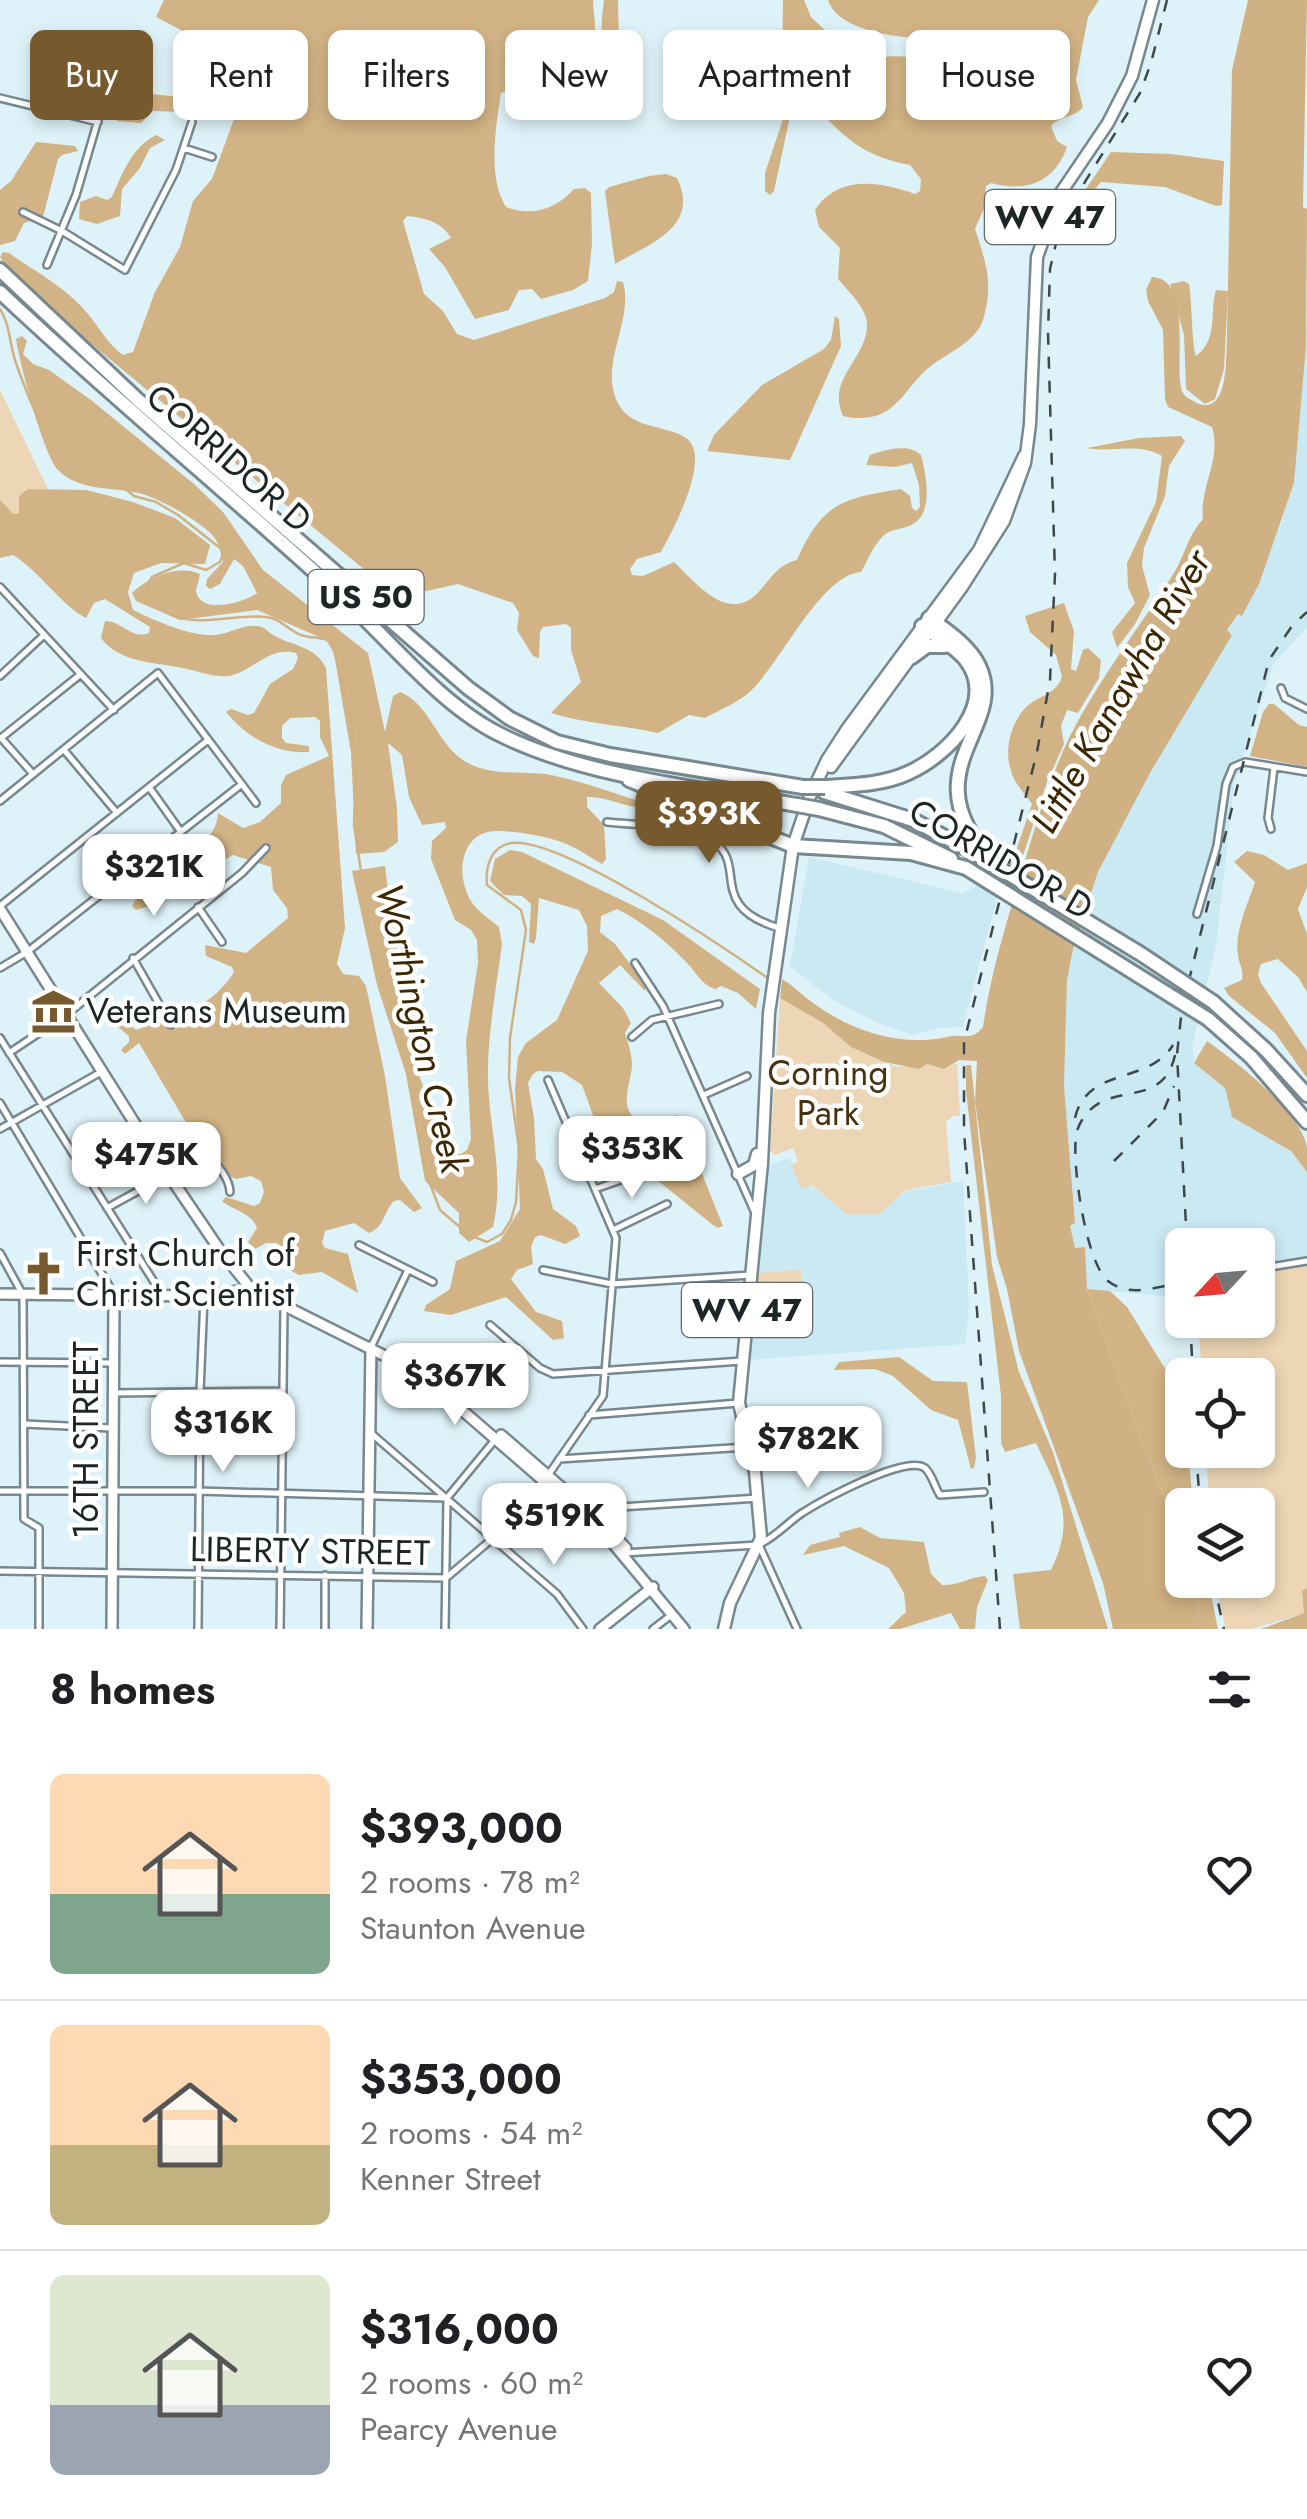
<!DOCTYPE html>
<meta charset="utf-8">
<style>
:root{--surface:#fff;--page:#f2f2f2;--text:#202124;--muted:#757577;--line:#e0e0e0;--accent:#765a2d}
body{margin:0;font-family:Jost,sans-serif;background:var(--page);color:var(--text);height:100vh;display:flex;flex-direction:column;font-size:38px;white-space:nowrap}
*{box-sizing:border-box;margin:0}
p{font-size:32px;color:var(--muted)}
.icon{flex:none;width:55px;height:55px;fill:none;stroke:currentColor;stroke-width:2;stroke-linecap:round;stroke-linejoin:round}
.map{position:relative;height:1629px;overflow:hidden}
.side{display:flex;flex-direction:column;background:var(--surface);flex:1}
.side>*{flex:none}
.top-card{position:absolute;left:30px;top:30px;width:1248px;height:90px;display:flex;gap:20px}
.needle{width:65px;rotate:244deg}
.buttons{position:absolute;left:1165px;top:1228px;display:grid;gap:20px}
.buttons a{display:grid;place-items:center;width:110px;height:110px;border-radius:15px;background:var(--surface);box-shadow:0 5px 15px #0003;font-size:50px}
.price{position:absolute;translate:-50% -85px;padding:0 22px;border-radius:20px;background:#fff;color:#222;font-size:32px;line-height:65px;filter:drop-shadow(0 2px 5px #0008)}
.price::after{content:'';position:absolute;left:50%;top:60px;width:30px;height:22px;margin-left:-15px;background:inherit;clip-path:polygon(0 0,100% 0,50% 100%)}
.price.active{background:var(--accent);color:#fff}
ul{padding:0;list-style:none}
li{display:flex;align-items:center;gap:30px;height:250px;padding:0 50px}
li+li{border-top:2px solid var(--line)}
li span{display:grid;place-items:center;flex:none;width:280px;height:200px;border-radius:15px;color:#555}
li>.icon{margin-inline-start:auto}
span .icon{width:120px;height:120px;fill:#fffc;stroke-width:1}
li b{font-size:42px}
h2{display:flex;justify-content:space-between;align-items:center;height:120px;padding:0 50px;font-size:42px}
.tag{padding:0 35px;border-radius:15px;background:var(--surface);box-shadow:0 5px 15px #0003;font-size:35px;line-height:90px}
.tag.active{background:var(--accent);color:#fff}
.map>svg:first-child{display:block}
.built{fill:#cbe9f2}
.green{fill:#edd6b5}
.forest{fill:#d2b385}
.water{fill:#d0b183}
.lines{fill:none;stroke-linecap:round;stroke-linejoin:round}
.stream{stroke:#d0b183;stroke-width:2.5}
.street-casing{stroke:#77898f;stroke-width:10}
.secondary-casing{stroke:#77898f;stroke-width:14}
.primary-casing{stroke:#77898f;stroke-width:15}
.highway-casing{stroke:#77898f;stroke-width:18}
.street{stroke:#fff;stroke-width:5}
.secondary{stroke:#fff;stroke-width:9}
.primary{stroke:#fff;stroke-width:10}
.highway{stroke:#fff;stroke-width:12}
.rail{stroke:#3e484b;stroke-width:2.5;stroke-dasharray:12 12;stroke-linecap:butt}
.highway-bridge-casing{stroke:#77898f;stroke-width:18;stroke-linecap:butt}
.highway-bridge{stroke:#fff;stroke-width:12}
.labels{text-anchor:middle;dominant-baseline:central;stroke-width:9;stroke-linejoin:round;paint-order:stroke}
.shield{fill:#fff;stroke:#616668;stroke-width:2.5}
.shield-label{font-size:32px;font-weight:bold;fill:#1d2527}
.street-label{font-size:35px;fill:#1d2527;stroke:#fff}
.poi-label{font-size:35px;fill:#1d2527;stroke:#fff;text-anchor:start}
.park-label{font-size:35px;fill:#48320c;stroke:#fff}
.water-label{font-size:38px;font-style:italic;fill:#3c2700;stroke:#fff}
</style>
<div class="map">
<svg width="1307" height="1629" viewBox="0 0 1307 1629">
<rect width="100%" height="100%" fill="#def3f9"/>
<path class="built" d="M1307,322V627L1273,665L1234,785L1216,946L1192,1046L1194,1063L1225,1088L1232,1117L1291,1151L1307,1172V1259L1258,1267V1245H1182V1298L1087,1289L1085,1247L1075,1249L1070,1225L1075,1223L1064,1086L1067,980L1073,949L1098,872L1150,773L1232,634L1227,631L1238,614L1242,615L1259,584L1269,548L1282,521L1294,483Z
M809,857L962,893L993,879L1001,882L963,1027L938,1028L912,1035L876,1022L830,998L790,966Z
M788,1158L809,1185L847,1213L878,1215L906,1191L963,1181L969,1304L966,1344L747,1360L767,1166Z"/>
<path class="green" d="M0,390L48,489H28L19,496V513L13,515L0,500Z
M780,998L823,1023L851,1047L884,1062L898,1067L927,1064L944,1069L957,1063L960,1116H953L946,1122L951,1182L906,1190L879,1215L847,1214L811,1185L802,1189L791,1165L798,1162L793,1148L775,1155L770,1151Z
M1307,1261V1587L1302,1596L1305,1613L1252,1629H1226L1214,1580H1258V1505H1209L1206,1450H1258V1375H1202L1198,1320H1258V1268Z
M801,1270L803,1303L753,1306L757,1273Z"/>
<path class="forest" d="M164,0H593C593,12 597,28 594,39C583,73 531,82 501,93C496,126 487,177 506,207C532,217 556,209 574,189L585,188L591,193L592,244L588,281L573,290L541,299L532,289L519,290L509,310L475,319L445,267L429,249L451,238C442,222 425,218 407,216L403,221L424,294L443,311L457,334L474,340L605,298L614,292L617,281L623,282C633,316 606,354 613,389C622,432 662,422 686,438C713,456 672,532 661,552L637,559L630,569L632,575L643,576L674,562C699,586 731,627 762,588C774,574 779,565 797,560C822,503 843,498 901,489L910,496L912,508L916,511L920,507L919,485L912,463L895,467L866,465L870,455C886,450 908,443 921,455C926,474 934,512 913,524C903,530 892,528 883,536C873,546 868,560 861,572C819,575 778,670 746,695C734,704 718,711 705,718L689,715L658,733C622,725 587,724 551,713L581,682L571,650V628L566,624L543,627L540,632L539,658L533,656L517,630L519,613L513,603L458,584L422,592L389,590L43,304L8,270L0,257L3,252L9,253C33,270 61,285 81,306C97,322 104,341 123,355L133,352L155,292L180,247L193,201L212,179L237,111L240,89L226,70L224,53L220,49L192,50L181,30L156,17Z
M604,0H618L619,43L612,52C597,39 602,18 604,0Z
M783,0H804L811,17L853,57L865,77L870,75L871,63C902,41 964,83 986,53L979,45L967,42C932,39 841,40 828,0H1099L1088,17L1076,80L1083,107C1076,117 1060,116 1051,126L1057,141L1067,147C1054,184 1025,192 991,183L986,186L984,208L975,229C986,263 994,284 983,320C975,344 943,354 925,371C911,384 899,406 881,414C870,419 854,419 843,416C826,379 866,360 867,326C868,309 848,291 838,279L840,248L819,227L815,210C838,175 879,181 915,194L920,191L921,179L910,165C856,155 843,133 805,98H799L792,107L774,191L770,195L765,191V173L792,92L782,78Z
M150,94L192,98L195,103L193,108L183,112L153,111L141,123L117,121L122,99Z
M156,135L165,140L150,148L140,168L122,189L120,216L97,224L79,219L80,202L96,196L107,200L112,197C122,174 132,147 156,135Z
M36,142L75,146L78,151L62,155L58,159L43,217L24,223L15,241L0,245V190L11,181Z
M1111,152L1171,154L1224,161L1222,205L1216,206L1165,187L1101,182L1087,198L1077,202Z
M666,174L677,178C701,227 649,244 615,264L605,191L609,187L649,176Z
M1184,281L1189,284C1192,301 1192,348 1196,356C1219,339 1209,313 1216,290L1228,291L1224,369L1215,399L1205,404L1186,389L1184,335L1170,284Z
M835,316L839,319L841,346L790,460L707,451L714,435L762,385L824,349L831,340Z
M22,336L27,341L23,354L33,364L49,370L91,400L194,484L223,512L263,570L368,653L385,732L393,696L400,692C431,704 437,747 468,763C495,777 522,770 551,775C586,782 621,796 655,806C631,813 612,796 587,797V807L604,825L606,859L602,864C592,859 585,853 575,848C554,837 523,832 499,831C464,829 456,867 467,893C473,909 487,917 499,927L502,944C497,984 489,1025 488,1066C486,1120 506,1172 493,1227L469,1242L459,1233V1213L425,1181L406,1074L377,985L352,871L385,866L393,932L414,1003L412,1043L416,1066L440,1136L450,1151L461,1154L467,1150L471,1139L466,1041L478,963L477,940L471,930L455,920L431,859L432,841L446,828L445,822L422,825L409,797L402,755L388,743L397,808L398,842L384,852L356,854L351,753L334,653L326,640L257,610L180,620L136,601L132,593C148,577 179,564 200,574C200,576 196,589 196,591C200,616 246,602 257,593L243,566L234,559L220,584L210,589L206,586L207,579L223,562C221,556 220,546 216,540C208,525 156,496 138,493C112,487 78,491 58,470C43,454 20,364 16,339Z
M1181,436L1185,441L1169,466L1165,496L1144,548L1142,566L1150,595L1135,624L1117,648L1112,632L1135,603L1128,587L1127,563L1156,502L1162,456C1139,442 1108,453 1087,448L1139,438Z
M28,489L86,490L133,502L175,518L210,545L205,564L161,563L134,573L128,592L133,610C156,621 188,636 215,635C230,634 246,622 262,627C267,629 270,634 275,636C295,647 315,646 326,668L345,928L337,964L343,974L359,976L366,986L385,1076L400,1178L422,1208L414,1212L400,1200L394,1201C383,1212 385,1227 369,1233L354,1223L325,1231L322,1243L325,1248L348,1254L358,1293L322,1272L299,1275L286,1268V1251L277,1243H266L255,1249L248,1242L257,1228C252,1213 234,1211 222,1201L226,1197L254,1206L260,1203L264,1192L261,1181L251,1176L236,1179L191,1159V1131L139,1043L125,1054L121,1050L129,1042V1036L107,1018L106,1012L111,1009L136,1030L142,1028L152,1013L157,1012L162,1017C193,1013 217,999 234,972L232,967L206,956L205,945L246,953L288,918L287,908L273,890L271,867L233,855L217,864L200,868L180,890L163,888L147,907L136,910L132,906C141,889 155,876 170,864C190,848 216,843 218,813L243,828L260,822L281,803V785L286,775L329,756L320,737V721L315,717L290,718L282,726V738L286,743L309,746V752C276,754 246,737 226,712L231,709L248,715L254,713L270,684L293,669L298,658L296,653C270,646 256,668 233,675C218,679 201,672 187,669C158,662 120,664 101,638L105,621C122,621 132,640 149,633L150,627L105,599L94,603L86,618C61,605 38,570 13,555L0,558V500L13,514L19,513V496Z
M1064,603L1074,631L1071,669L1076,671L1083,650L1088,648L1101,660L1099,678L1078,713L1067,710L1061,726L1064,744L1047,782L1018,871L1011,865L1032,804C1025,794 1014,783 1011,771C1003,748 1012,715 1034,701C1046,694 1057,691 1062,677L1056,655L1030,632L1025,616Z
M1269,704H1274L1299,725L1307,727V767L1250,756L1263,712Z
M510,850L522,852L663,920L760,989L756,1009L738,993L721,986L716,989C701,985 697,973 687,963C668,943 642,921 617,909L601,916L600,932L615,944L646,985L645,991L620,965L599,983L623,1008L631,1023L625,1033C629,1045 634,1061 631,1073C626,1097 620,1115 648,1126L676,1115L680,1119L723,1226L718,1228L713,1225L657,1180L613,1170L582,1085L562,1072L538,1071L533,1074L528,1083L534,1118L536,1159L543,1169L553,1209L576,1226L580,1236L565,1244L541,1235L535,1237L531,1247L533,1264L517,1270L511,1279L536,1312L562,1321L564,1338L553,1340L506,1297L451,1315L424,1311L426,1305L450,1289L456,1261L500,1241L520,1209L515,1089L518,1057L526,1043L557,1020L588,951L587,926L579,910L539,898L536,938L534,944L529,942L531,904L522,896L504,895L490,881L495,859Z
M1247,851L1264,855L1288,870L1307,863V887L1298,909L1307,934V992L1298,977L1278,959L1261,964L1258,974L1261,983L1307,1051V1078L1275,1033L1229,996L1224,988L1242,980C1244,969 1239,965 1238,955C1234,932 1248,904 1255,882L1234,862Z
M1207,1041C1235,1061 1302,1112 1307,1148C1307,1155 1307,1164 1307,1172L1291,1151L1232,1117L1225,1088L1194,1063Z
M966,1065H971L992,1265L1019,1372L1053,1452L1108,1629H1020L1013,1574L1051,1570C1077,1518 1058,1490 1036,1443L1005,1452L1001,1443V1396L966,1091Z
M1087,1289L1110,1291L1127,1307L1182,1396V1450H1188L1193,1505H1182V1542L1139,1434Z
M899,1357L933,1381L967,1382L976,1458L974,1468L971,1469L958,1420L931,1410L893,1376L875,1369L834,1370L839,1362Z
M860,1527L880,1538L924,1542L931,1574L942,1585C958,1586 969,1577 985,1576L988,1580L977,1607L975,1629H960L951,1613L900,1629H888L906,1612L904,1593L889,1568L844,1546L803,1555L810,1545L840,1537L839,1533Z
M1192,1580H1208L1218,1629H1202Z
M1307,1588V1629H1261L1304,1613L1302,1591Z"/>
<path class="water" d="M1248,0H1307L1303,207L1307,209L1306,346L1294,483L1259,584L1242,616L1238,614L1227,630L1232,635L1150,773L1098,872L1073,949L1067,980L1064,1086L1075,1223L1070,1226L1075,1248L1085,1247L1087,1289L1139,1434L1182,1542V1580H1192L1202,1629H1113L1103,1583L1019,1351L1007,1289L997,1257L975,1101L977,1061L959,1060L944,1069L927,1064L919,1069L884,1062L851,1047L823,1023L780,998L782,979C794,986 802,995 813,1003C853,1032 901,1047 948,1037C964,1033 971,1042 983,1027C991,971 1008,918 1024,864C1037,820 1051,775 1071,734C1100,678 1140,626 1174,573C1185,555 1188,535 1203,519C1199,487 1222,460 1212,427L1168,407L1165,399L1163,330L1148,301L1146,290L1152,277C1192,278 1175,362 1181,388C1183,397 1190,399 1197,403C1229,417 1226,356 1227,338L1232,70Z"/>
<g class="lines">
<path class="stream" d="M0,309C11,327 9,344 16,363C29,401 46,437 64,473L79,479L93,472L106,473L134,496L156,502L178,515L224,551L220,562L206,570L184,563L152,577L146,587C169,641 227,612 266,617C280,618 289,631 301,635C312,639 321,636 332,642L350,715L356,767L354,825L373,950L401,1037L426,1173L440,1210L469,1235L487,1242L502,1234L511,1220L516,1202L519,1149L509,1078L510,1038L526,930L521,910L487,885C485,867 491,846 511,843C560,836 725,948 769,979"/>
<defs>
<path id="street" d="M0,98L98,122
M184,148L212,157
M23,212L62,231L125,270L176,170L192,122
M47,265L76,195L122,38
M0,587L114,710
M0,676L44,635
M1281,688L1285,698L1307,709
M1,738L81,674
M2,739L33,774
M64,750L117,813
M149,787L181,832
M0,801L158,673L256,803
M607,822C639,826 687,823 714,842C748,866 706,906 779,928
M1271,829L1268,818L1274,768
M0,906L208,740
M198,907L222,942
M1197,914L1217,846L1226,784L1233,767L1245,762L1307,772
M133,958L171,1025
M635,963L663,1006L755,1213
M0,968L27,952L242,784
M632,1037L652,1020L719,1004
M0,1038L161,1293
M9,1053L66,1015L242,873L266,848
M548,1080L616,1238L603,1396L549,1474
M704,1095L747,1076
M0,1103L114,1294
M0,1129L101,1072
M162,1165L194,1145L200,1146C211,1159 229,1174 230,1192
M585,1167L592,1157L603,1126
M595,1189L635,1175
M107,1208L169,1174
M613,1230L667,1204
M359,1245L433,1282
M0,1253L23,1295L24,1519L39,1528V1629
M1258,1269L1307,1261
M543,1270L612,1284L751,1275
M490,1325L540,1368L553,1374L742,1361
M373,1343L408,1270
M0,1362L114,1363
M114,1393L283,1391
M589,1415L739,1403
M24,1424L111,1428
M372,1434L557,1594L583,1629
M559,1459L747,1447
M0,1491H198L447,1498
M447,1498L494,1441
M590,1509L758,1498
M759,1545L797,1629
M623,1553L758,1545C776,1537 787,1523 802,1513C821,1501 906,1454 925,1468C932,1474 935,1488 940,1495L984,1492
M0,1571L446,1578L492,1539L542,1482
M198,1629L200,1392L204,1297
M280,1629L284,1308
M325,1629V1575
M445,1629L447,1498
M653,1629L670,1616"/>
<path id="secondary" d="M0,909L147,1143L219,1249L251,1289L395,1361L440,1391L606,1535L684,1629
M0,1294L204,1296L259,1288L275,1297
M501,1435L600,1521L626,1548
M112,1629L114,1295
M367,1629L371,1347
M600,1629L653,1587"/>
<path id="primary" d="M831,767L962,587L1004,521L1025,463L1030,424L1037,257L1060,194L1108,123L1132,76L1153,0
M738,1174L754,1165L757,1154
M724,1629L730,1603L761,1538L755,1472L739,1403L762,1163L769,1013L793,846L810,796L827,760L847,729L979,550L1024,456"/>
<path id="highway" d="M0,270L138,400L468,688L509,718L557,742L610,755L803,787
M0,292C111,397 229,493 341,596C390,640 441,706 501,735C585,777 704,789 797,805
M929,618C946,630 970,646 979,666C1009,729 907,769 993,862
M912,657L927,646H945
M629,780L793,846L911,853L966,868
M825,787C852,785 882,785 908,773C947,756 1000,703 965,659C954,646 936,636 922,626
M824,792L913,820L971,851
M819,809L884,826L951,859
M1213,1002L1266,1050L1307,1095
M1208,1019L1251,1057L1307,1122"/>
</defs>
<use href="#street" class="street-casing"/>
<use href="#secondary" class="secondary-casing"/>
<use href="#primary" class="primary-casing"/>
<use href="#highway" class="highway-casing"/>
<use href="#street" class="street"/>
<use href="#secondary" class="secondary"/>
<use href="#primary" class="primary"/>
<use href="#highway" class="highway"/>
<path class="rail" d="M1175,1055C1164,1107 1116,1083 1089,1111C1084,1116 1079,1124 1077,1131C1070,1158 1086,1264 1108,1281C1128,1297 1152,1288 1175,1284
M1075,1118C1087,1066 1149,1085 1173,1045
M1114,1161L1163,1112L1174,1086
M1187,1245L1177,1054L1182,1008L1269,660L1292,626L1307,612
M1190,1320L1193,1375
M1196,1450L1200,1505
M1213,1580L1224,1629
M1000,1629L964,1131V1042L1037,752L1050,680L1055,574L1048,333L1050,269L1058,235L1075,198L1140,93L1151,63L1167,0"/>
<defs>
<path id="highway-bridge" d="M803,787H825
M797,805L819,809
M971,851L1141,954L1213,1002
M966,868L1208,1019"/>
</defs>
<use href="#highway-bridge" class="highway-bridge-casing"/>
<use href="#highway-bridge" class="highway-bridge"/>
</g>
<defs>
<symbol id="museum-bare" viewBox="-9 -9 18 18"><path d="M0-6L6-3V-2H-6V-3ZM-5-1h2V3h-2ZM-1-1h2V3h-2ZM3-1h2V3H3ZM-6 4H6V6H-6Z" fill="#765a2d" stroke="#fff" stroke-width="2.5" paint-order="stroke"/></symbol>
<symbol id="church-bare" viewBox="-9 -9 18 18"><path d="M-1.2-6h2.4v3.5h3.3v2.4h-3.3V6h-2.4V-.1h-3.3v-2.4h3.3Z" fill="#765a2d" stroke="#fff" stroke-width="2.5" paint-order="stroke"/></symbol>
</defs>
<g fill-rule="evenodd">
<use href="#museum-bare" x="22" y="980" width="63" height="63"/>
<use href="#church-bare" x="12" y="1242" width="63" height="63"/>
</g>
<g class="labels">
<g class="shield">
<rect x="985" y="190" width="130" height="54" rx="8"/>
<rect x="308.5" y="570" width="115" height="54" rx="8"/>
<rect x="682" y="1283" width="130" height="54" rx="8"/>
</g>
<g class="shield-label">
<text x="1050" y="217">WV 47</text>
<text x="366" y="597">US 50</text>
<text x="747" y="1310">WV 47</text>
</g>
<g class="street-label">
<text transform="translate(229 458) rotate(41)">CORRIDOR D</text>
<text transform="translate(1001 859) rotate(30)">CORRIDOR D</text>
<text transform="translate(86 1440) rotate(-90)">16TH STREET</text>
<text transform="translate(310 1551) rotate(1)">LIBERTY STREET</text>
</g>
<g class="poi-label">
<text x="86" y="1011">Veterans Museum</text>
<text x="76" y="1254">First Church of<tspan x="76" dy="40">Christ Scientist</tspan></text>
</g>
<g class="park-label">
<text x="828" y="1073">Corning<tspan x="828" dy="40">Park</tspan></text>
</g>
<g class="water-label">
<text transform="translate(1120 691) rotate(-60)">Little Kanawha River</text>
<text transform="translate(422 1028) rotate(77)">Worthington Creek</text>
</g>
</g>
</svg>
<div class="buttons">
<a><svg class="needle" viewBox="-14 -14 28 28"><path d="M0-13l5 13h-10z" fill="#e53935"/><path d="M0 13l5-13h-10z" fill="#757577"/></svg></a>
<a><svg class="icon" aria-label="locate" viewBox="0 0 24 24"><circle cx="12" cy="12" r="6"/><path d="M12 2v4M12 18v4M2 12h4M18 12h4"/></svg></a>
<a><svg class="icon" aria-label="layers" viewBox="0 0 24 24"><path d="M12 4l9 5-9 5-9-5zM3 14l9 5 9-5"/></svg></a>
</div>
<b class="price active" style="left:709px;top:866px">$393K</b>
<b class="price" style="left:154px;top:919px">$321K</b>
<b class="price" style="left:632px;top:1201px">$353K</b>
<b class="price" style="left:146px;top:1207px">$475K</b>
<b class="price" style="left:455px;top:1428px">$367K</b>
<b class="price" style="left:223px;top:1475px">$316K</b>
<b class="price" style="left:808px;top:1491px">$782K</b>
<b class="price" style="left:554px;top:1568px">$519K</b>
<div class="top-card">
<a class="tag active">Buy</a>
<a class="tag">Rent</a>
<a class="tag">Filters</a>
<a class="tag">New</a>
<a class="tag">Apartment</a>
<a class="tag">House</a>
</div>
</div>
<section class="side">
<h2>8 homes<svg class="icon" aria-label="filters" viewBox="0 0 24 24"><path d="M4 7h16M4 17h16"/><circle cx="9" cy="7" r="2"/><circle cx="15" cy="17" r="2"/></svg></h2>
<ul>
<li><span style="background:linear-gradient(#ffd9b3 60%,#7fa58c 0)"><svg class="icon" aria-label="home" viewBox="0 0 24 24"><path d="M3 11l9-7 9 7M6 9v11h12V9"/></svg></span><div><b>$393,000</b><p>2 rooms · 78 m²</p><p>Staunton Avenue</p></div><svg class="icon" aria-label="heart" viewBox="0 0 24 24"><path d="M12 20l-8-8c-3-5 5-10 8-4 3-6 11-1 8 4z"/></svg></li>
<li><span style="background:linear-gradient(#ffd9b3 60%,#c2b280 0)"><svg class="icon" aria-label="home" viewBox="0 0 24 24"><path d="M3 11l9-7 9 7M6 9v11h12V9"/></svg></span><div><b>$353,000</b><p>2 rooms · 54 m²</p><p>Kenner Street</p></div><svg class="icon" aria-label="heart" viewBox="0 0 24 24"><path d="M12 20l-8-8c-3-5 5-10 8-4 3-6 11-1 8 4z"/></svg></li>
<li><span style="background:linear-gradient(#dfe7d0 65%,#9aa5b1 0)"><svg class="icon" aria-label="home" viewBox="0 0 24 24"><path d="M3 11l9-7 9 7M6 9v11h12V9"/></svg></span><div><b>$316,000</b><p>2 rooms · 60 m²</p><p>Pearcy Avenue</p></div><svg class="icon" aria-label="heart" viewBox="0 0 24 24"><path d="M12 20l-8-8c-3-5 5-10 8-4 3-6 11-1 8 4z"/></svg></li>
</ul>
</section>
